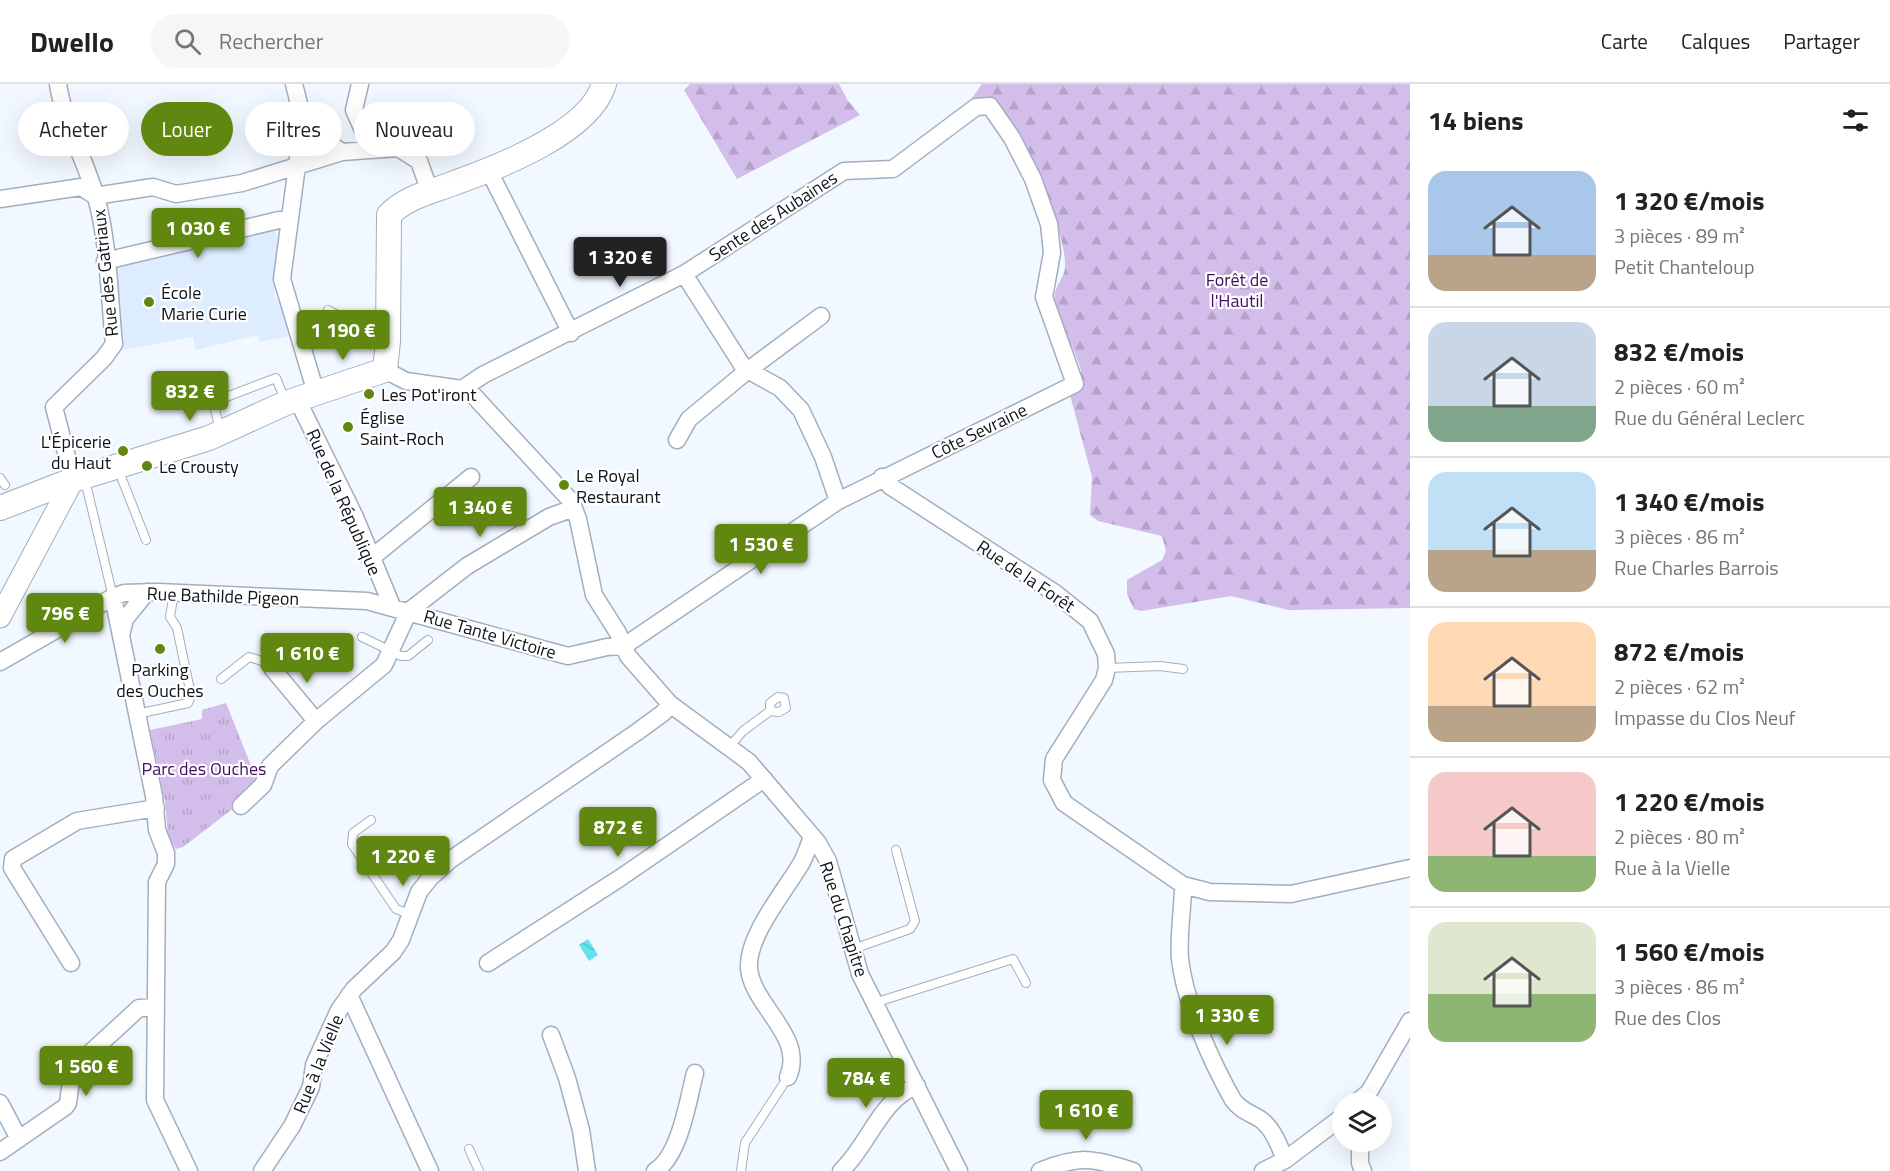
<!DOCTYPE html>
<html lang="fr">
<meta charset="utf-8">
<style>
:root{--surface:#fff;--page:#f6f6f6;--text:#222;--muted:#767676;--line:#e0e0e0;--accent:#60870f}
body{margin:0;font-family:"Titillium Web",sans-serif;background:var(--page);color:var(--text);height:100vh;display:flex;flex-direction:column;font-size:22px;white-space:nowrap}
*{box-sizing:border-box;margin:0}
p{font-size:20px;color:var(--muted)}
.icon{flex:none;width:33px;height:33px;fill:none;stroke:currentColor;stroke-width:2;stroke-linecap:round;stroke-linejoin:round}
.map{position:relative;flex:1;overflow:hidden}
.sheet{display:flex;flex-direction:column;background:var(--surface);width:480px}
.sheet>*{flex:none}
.banner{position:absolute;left:18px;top:18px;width:570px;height:54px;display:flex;gap:12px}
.buttons{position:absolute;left:1332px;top:1008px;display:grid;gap:12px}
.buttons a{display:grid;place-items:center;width:60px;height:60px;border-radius:50%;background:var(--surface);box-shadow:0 6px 24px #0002;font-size:30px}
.price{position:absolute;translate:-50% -51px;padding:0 14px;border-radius:6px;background:var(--accent);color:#fff;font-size:20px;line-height:39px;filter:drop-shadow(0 2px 3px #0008)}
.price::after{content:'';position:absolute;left:50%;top:36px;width:18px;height:14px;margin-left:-9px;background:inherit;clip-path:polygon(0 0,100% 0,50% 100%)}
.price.active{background:#222;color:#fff}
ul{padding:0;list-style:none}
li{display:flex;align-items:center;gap:18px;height:150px;padding:0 18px}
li+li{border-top:2px solid var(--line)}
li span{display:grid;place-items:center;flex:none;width:168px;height:120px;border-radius:18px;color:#555}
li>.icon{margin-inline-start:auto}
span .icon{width:72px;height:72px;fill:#fffc;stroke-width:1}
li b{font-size:26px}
h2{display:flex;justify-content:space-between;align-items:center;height:72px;padding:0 18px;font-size:26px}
.chip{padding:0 21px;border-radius:27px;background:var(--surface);box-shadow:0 6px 24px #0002;font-size:21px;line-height:54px}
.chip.active{background:var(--accent);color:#fff}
header{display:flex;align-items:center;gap:36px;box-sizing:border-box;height:84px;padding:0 30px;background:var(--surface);border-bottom:2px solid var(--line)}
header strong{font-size:28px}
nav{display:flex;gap:33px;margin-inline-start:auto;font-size:21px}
.search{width:420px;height:54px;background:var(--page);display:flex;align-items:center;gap:15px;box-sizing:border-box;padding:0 21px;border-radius:33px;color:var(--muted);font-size:22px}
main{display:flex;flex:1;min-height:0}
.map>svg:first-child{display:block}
.built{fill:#ddecff}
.grass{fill:url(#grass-tufts)}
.forest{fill:url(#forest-firs)}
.water{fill:url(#water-waves)}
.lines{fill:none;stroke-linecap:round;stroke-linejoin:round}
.service-casing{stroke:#a2aebf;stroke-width:10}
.minor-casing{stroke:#a2aebf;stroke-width:19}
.tertiary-casing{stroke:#a2aebf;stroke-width:23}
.secondary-casing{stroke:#a2aebf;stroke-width:26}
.service{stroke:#fff;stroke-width:8}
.minor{stroke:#fff;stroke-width:16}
.tertiary{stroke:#fff;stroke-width:21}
.secondary{stroke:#fff;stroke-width:24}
.poi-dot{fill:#60870f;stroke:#fff;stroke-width:2}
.labels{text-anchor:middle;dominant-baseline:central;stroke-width:4.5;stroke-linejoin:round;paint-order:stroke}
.street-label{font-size:18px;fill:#0f1419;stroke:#fff}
.park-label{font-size:18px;fill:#430d65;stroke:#fff}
.poi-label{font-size:18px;fill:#0f1419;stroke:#fff;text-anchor:start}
</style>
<header>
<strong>Dwello</strong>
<div class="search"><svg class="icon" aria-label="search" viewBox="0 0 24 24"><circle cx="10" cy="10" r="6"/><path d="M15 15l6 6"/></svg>Rechercher</div>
<nav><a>Carte</a><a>Calques</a><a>Partager</a></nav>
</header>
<main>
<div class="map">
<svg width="1410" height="1087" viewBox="0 0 1410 1087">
<defs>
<pattern id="grass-tufts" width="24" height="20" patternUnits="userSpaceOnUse" patternTransform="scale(1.5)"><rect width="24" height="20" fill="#d3bdea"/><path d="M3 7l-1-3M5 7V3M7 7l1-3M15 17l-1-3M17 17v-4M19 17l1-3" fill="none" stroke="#b4a2c8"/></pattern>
<pattern id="forest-firs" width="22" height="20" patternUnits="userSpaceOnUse" patternTransform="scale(1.5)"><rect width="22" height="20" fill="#d3bdea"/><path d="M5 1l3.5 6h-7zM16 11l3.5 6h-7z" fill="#b4a2c8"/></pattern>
<pattern id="water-waves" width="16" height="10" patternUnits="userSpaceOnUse" patternTransform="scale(1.5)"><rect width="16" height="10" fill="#65e2ee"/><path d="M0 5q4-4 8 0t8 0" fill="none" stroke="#56c1cc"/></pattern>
</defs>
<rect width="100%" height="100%" fill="#f2f8ff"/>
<path class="built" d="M273,145L278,152L274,215L279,214L289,252L260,258L258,251L196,266L193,253L118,267L109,184Z"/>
<path class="grass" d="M226,619L260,704L183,763L176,765L168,753L165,718L150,646L202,635V626Z"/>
<path class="forest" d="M690,0H839L848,17L860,31L737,95L684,6Z
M982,0H1410V524L1289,526L1231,512L1141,527L1134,525L1127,510V496L1162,476L1166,467L1162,452L1098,437L1090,431L1092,393L1070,311L1081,295V286C1074,263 1060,242 1055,218C1052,203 1064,196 1065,184C1067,133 1010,45 972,14Z"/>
<path class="water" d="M588,855L598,871L589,877L579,861Z"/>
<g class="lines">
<defs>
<path id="service" d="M328,226L360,243L385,246
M220,345L213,318L276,294L285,316
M118,385L146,456
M0,394L5,401
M85,396L113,513
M362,553L401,572H408L428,556
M1107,584L1160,582L1183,585
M221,595L249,573L262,577L272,584
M137,630L188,619L191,611L177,544L170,533L174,508
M730,662L743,647L770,627L779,628L786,624L784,614L778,613L770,619V627
M371,736L353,749L352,760L396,825L410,830
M853,865L910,845L915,837L896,766
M874,919L1013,875L1026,899
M469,1065L479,1087
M741,1087L745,1059L788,993"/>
<path id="minor" d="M58,0C64,40 85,75 96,113C109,160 109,212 114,260L104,274L54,323L73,396
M294,0L303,36L282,195L316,309
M360,0L354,26L372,66
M300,53H320L342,68
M489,87L571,249
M0,115L81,103L95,112L153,103L176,110L242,99L342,68L398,64L419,77L430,108
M105,177L279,136L288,137
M684,190L744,284L780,304L801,326L823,373L838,417
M385,286L406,297L462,305L474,312L571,417L578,435L594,511L618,549L628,572L670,620L749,678L818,759L828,777L860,890L959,1087
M297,315L355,433L392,522
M677,356L689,335L747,287L821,232
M882,393L890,402L1055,509L1090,537L1106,570L1107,584L1104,596L1054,675L1052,696L1064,719L1183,801L1210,808L1291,810L1410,784
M370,475L471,393
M113,513L154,712L157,746L166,769V780L157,798L155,1016L189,1087
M121,551L125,535L147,508
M0,578L113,513L124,509L158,508L367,517L568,572L607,563L624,562L838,417L1075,300L1044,213L1052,169L1049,140L1033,95L1012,54L990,22L976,23L893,85L844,87L684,190L483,291L462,305
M272,584L316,637
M241,722L263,701L270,682L316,637L384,581L409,527L467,482L549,433L574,424
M1183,801C1183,825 1178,851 1180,875C1185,919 1211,977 1233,1016C1240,1026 1250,1029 1260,1035C1273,1044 1280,1063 1285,1076
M71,879L12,784L13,775L77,737L156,724
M488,879L620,794L764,695
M349,911L430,1087
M551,951L567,994L581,1046L587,1087
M788,993C806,952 752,922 749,884C747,851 786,806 802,778C806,770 809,761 812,752
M1357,1018L1369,1008L1410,937
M0,1019L19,1055
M1360,1058V1079L1363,1087
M0,1068L65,1023L68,1019L72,990L77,981L139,924L156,923
M262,1087L292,1042L311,1003L314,981L339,926L354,905L393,868L401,856L419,808L430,794L450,776L637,648L663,629L670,620
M655,1087C680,1072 688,1016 695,989
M841,1087C868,1062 881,1014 917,1002
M1040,1087C1079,1071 1095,1074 1133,1087
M1263,1087L1285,1076L1342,1033"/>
<path id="tertiary" d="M0,533L73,396"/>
<path id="secondary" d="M0,424L73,396L209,354L286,319L385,286L388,257L389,131C406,113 431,108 454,99C499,83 590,48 604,0"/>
</defs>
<use href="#service" class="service-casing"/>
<use href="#minor" class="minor-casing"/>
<use href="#tertiary" class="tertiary-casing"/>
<use href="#secondary" class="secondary-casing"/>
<use href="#service" class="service"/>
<use href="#minor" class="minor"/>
<use href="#tertiary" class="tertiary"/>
<use href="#secondary" class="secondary"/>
</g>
<g class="poi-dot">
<circle cx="149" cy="218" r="6"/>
<circle cx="369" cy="310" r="6"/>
<circle cx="348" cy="343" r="6"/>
<circle cx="123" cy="367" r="6"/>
<circle cx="147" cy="382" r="6"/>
<circle cx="564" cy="401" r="6"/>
<circle cx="160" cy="565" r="6"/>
</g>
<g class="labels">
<g class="street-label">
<text transform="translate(773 132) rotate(-33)">Sente des Aubaines</text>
<text transform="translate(105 189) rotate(-96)">Rue des Gatriaux</text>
<text transform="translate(979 347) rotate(-26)">Côte Sevraine</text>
<text transform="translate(344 418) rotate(66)">Rue de la République</text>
<text transform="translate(1026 492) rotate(34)">Rue de la Forêt</text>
<text transform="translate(223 512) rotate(2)">Rue Bathilde Pigeon</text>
<text transform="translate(490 550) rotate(16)">Rue Tante Victoire</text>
<text transform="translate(844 835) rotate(72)">Rue du Chapitre</text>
<text transform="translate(318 980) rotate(-68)">Rue à la Vielle</text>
</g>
<g class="park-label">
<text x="1237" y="195">Forêt de<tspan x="1237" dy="21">l'Hautil</tspan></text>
<text x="204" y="684">Parc des Ouches</text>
</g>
<g class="poi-label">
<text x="161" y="208">École<tspan x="161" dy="21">Marie Curie</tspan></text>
<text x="381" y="310">Les Pot'iront</text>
<text x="360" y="333">Église<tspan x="360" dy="21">Saint-Roch</tspan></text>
<text x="111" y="357" text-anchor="end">L'Épicerie<tspan x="111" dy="21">du Haut</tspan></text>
<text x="159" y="382">Le Crousty</text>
<text x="576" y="391">Le Royal<tspan x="576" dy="21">Restaurant</tspan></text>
<text x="160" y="585" text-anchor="middle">Parking<tspan x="160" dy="21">des Ouches</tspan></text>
</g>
</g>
</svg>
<div class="buttons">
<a><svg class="icon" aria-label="layers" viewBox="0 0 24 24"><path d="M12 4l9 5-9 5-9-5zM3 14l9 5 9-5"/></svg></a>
</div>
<b class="price" style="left:198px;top:175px">1 030 €</b>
<b class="price active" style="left:620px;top:204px">1 320 €</b>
<b class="price" style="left:343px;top:277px">1 190 €</b>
<b class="price" style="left:190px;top:338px">832 €</b>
<b class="price" style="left:480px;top:454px">1 340 €</b>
<b class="price" style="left:761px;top:491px">1 530 €</b>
<b class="price" style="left:65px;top:560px">796 €</b>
<b class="price" style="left:307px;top:600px">1 610 €</b>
<b class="price" style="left:618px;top:774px">872 €</b>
<b class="price" style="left:403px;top:803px">1 220 €</b>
<b class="price" style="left:1227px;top:962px">1 330 €</b>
<b class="price" style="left:86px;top:1013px">1 560 €</b>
<b class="price" style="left:866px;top:1025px">784 €</b>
<b class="price" style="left:1086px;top:1057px">1 610 €</b>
<div class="banner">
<a class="chip">Acheter</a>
<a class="chip active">Louer</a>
<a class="chip">Filtres</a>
<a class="chip">Nouveau</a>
</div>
</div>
<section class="sheet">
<h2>14 biens<svg class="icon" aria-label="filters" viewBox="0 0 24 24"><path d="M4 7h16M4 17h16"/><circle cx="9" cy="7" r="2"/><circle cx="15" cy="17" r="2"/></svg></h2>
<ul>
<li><span style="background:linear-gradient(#a9c7e8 70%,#b9a48a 0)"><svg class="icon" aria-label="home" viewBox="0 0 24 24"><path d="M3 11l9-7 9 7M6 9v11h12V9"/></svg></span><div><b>1 320 €/mois</b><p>3 pièces · 89 m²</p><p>Petit Chanteloup</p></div></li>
<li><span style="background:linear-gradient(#c9d6e8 70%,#7fa58c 0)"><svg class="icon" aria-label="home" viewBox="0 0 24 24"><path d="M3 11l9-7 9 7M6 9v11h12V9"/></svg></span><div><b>832 €/mois</b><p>2 pièces · 60 m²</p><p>Rue du Général Leclerc</p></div></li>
<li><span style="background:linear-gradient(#bfe0f5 65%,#b9a48a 0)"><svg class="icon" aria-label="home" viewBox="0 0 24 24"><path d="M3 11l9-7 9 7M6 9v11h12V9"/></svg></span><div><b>1 340 €/mois</b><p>3 pièces · 86 m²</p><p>Rue Charles Barrois</p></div></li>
<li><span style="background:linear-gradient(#ffd9b3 70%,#b9a48a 0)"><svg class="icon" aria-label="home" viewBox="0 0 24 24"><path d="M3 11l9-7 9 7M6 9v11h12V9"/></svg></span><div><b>872 €/mois</b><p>2 pièces · 62 m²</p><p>Impasse du Clos Neuf</p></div></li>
<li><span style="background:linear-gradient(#f6c9c9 70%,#8fb573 0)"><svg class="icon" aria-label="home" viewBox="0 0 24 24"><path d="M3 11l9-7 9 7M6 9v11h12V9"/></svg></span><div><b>1 220 €/mois</b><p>2 pièces · 80 m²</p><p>Rue à la Vielle</p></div></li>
<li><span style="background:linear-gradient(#dfe7d0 60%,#8fb573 0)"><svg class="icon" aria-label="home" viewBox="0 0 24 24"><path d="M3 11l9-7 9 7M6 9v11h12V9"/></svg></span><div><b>1 560 €/mois</b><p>3 pièces · 86 m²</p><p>Rue des Clos</p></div></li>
</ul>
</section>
</main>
